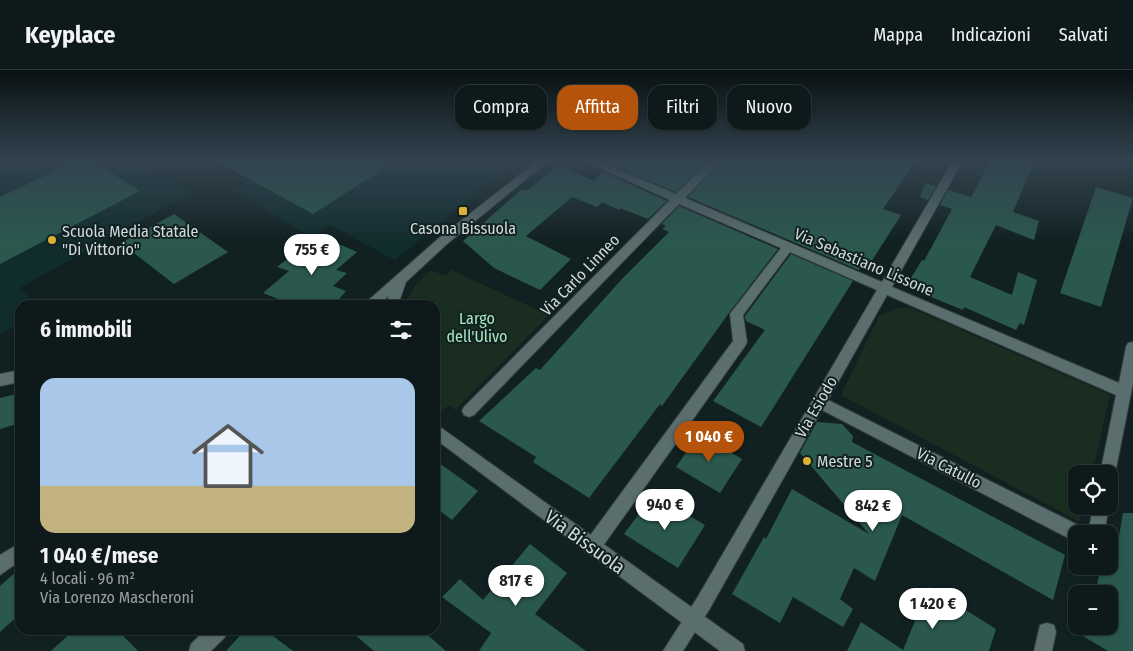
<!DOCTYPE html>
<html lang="it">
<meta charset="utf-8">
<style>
:root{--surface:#0d191a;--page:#162223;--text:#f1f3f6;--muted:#9aa0a2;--line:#2d3839;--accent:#b45309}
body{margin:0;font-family:"Fira Sans Condensed",sans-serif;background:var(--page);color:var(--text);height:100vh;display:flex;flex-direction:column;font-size:19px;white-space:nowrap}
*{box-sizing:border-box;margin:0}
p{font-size:16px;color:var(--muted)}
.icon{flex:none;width:28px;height:28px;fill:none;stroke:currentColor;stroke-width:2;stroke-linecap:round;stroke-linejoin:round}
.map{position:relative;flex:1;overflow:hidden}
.panel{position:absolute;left:15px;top:230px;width:425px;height:335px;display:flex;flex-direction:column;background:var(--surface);border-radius:15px;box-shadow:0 1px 4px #0004,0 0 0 1px var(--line)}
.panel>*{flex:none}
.top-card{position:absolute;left:455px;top:15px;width:475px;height:45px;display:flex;gap:10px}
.controls{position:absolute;left:1068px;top:395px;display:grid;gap:10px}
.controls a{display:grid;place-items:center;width:50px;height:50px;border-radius:10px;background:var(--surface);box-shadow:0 1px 4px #0004,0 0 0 1px var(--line);font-size:25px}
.price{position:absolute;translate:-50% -42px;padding:0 11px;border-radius:18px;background:#fff;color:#222;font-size:16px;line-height:32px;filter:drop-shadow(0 1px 2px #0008)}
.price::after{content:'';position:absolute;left:50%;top:30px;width:15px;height:11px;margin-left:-8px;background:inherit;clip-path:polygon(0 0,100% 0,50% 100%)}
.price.current{background:var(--accent);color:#fff}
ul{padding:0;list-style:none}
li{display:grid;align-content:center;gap:10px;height:265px;padding:0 25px}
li+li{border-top:1px solid var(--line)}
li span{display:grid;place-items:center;height:155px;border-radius:15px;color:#555}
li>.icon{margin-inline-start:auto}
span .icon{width:90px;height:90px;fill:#fffc;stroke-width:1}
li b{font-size:21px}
h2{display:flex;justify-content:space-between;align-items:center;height:60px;padding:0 25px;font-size:21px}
.tag{padding:0 18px;border-radius:15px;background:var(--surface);box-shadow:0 1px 4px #0004,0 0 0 1px var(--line);font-size:18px;line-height:45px}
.tag.current{background:var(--accent);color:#fff}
header{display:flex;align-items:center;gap:30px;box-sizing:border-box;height:70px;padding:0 25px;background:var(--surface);border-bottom:1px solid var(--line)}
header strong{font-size:24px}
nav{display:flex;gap:28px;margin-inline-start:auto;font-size:18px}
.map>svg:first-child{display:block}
.built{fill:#112c2d}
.green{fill:#192d20}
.building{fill:#2a584e}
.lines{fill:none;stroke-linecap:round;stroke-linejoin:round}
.minor-casing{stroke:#323d3d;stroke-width:2}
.tertiary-casing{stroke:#323d3d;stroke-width:2}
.minor{fill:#5b6e6e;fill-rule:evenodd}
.tertiary{fill:#5b6e6e;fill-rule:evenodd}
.poi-dot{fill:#ddb133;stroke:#112122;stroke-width:2}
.labels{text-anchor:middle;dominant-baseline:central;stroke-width:4;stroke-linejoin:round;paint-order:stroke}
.poi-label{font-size:16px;fill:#d0dadb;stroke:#112122;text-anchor:start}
.street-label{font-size:16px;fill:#d0dadb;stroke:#112122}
.park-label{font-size:16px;fill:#a9e7be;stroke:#112122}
.near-street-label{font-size:19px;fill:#d0dadb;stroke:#112122}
</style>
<header>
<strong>Keyplace</strong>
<nav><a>Mappa</a><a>Indicazioni</a><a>Salvati</a></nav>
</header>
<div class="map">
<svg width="1133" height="581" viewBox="0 0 1133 581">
<rect width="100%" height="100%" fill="#112122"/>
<path class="built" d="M6,92H134L191,123L19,218L37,235H20V253L0,265V96Z
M283,92H515L395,190L330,155L312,168L232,120Z"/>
<path class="green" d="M431,200L446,206L451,200L549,245L455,340L449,335L438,344L435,341V235H404L416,214Z
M898,238H911L1110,325L1092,404H1076V436H1084L1080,452L841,325L879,246Z"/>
<path class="building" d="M74,92H94L140,121L0,194V127Z
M218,92H394L313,144Z
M614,92H706L676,122L611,95Z
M721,92H915L883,139L901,145L868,197L863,195L859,200L688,127Z
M990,92H1034L1013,142L1039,151L1034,170L996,155L970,207L1012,225L1018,202L1037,210L1024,255L1020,253L1016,260L964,237L963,240L916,221L909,211L922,190L924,191L952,139L940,135L948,120L971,127Z
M559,95L593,111L603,102L667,131L648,149L620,138L619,140L602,132L597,137L572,127L526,166L571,189L540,220L494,198L463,171L522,119L526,121Z
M925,113L936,116L928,130L920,127Z
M1096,117L1133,128L1101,237L1060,223Z
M679,136L778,179L729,243L662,336L660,334L589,428L533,392L536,387L479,351L536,298L540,300L622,209L669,162L662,159L666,156L662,154Z
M174,144L228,182L174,214L121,173Z
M322,171L334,178L339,174L357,182L336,200L347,203L333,216L346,221L334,235H293L263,223L289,201L277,197L299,180L306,183Z
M791,184L853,211L761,357L713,331L765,260L746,251L745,246Z
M20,323V353L0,359V328Z
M817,352L842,354L853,366L852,372L1065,485L1053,530L902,445L875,511L854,498L840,529L853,539L843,557L793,527L780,553L732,524L764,467L766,469L792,419L869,464L800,383Z
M699,364L742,389L720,423L676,397Z
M435,390L478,421L452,450L435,437Z
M653,425L705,455L678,498L624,464Z
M1123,443H1133V581H1108L1066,556H1109V522L1097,515L1101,496H1114Z
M530,474L567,503L535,544L586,581H479L491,563L442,527L460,509L483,530Z
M20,498V544L0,562V516Z
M929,517L996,559L989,581H847L861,552L903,580Z
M74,560H117L138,581H51Z
M245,560H265L293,581H226Z
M349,560H422L446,581H374Z"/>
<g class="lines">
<defs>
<path id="minor" d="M536,92H547L447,174L406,212L398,235H386L389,226L377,235H363L439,168Z
M587,92H600L676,124L708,92H719L685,128L882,212L952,92H962L892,217L1119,313L1126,277L1128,273L1133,272V313L1114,409L1109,411V404H1100L1116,325L887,225L828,330L1084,458L1086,464H1076V471L1072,470L822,340L709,540L683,581H663L697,528L877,220L790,182L743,245L747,272L745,276L598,483L592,485L586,483L583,477L586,471L733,271L730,244L781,178L679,134L474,345L469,347L464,345L462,341L464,337L670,130Z
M1109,435V436L1104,464H1088L1093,436Z
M20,473V491L0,505V485Z
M1047,553L1054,555L1056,562L1052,581H1034L1040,555Z
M205,560H227L225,567L211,581H189L191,574Z"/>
<path id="tertiary" d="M20,300V312L0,316V304Z
M435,355L440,357L743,574L745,581H720L435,369Z"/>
</defs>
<use href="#minor" class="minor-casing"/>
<use href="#tertiary" class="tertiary-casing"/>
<use href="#minor" class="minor"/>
<use href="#tertiary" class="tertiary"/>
</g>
<linearGradient id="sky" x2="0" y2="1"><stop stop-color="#091213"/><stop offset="0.53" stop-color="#32434f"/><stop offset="1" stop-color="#32434f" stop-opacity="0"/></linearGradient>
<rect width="1133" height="173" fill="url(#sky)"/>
<g class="poi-dot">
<rect x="458" y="136" width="10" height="10" rx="2.5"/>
<circle cx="52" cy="170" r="5"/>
<circle cx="807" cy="391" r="5"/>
</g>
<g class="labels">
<g class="poi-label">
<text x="463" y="158" text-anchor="middle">Casona Bissuola</text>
<text x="62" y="161">Scuola Media Statale<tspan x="62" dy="18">"Di Vittorio"</tspan></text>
<text x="817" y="391">Mestre 5</text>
</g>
<g class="street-label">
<text transform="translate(864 192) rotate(23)">Via Sebastiano Lissone</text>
<text transform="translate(580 205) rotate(-46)">Via Carlo Linneo</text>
<text transform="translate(816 337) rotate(-60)">Via Esiodo</text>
<text transform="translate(949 398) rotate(27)">Via Catullo</text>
</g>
<g class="park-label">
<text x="477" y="248">Largo<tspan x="477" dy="18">dell'Ulivo</tspan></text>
</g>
<g class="near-street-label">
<text transform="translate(585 472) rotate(36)">Via Bissuola</text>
</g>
</g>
</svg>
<div class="controls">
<a><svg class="icon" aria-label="locate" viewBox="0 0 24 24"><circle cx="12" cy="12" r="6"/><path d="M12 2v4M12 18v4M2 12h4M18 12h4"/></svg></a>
<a>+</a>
<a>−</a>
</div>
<b class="price" style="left:312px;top:206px">755 €</b>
<b class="price current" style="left:709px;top:393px">1 040 €</b>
<b class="price" style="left:665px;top:461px">940 €</b>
<b class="price" style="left:873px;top:462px">842 €</b>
<b class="price" style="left:516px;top:537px">817 €</b>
<b class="price" style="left:933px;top:560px">1 420 €</b>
<div class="top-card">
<a class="tag">Compra</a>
<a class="tag current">Affitta</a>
<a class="tag">Filtri</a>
<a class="tag">Nuovo</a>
</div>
<section class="panel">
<h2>6 immobili<svg class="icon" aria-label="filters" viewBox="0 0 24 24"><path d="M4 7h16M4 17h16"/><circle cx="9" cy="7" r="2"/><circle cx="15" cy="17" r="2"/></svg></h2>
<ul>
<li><span style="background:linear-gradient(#a9c7e8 70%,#c2b280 0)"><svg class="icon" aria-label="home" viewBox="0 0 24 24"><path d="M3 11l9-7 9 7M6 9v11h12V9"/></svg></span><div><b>1 040 €/mese</b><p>4 locali · 96 m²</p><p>Via Lorenzo Mascheroni</p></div></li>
</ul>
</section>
</div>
